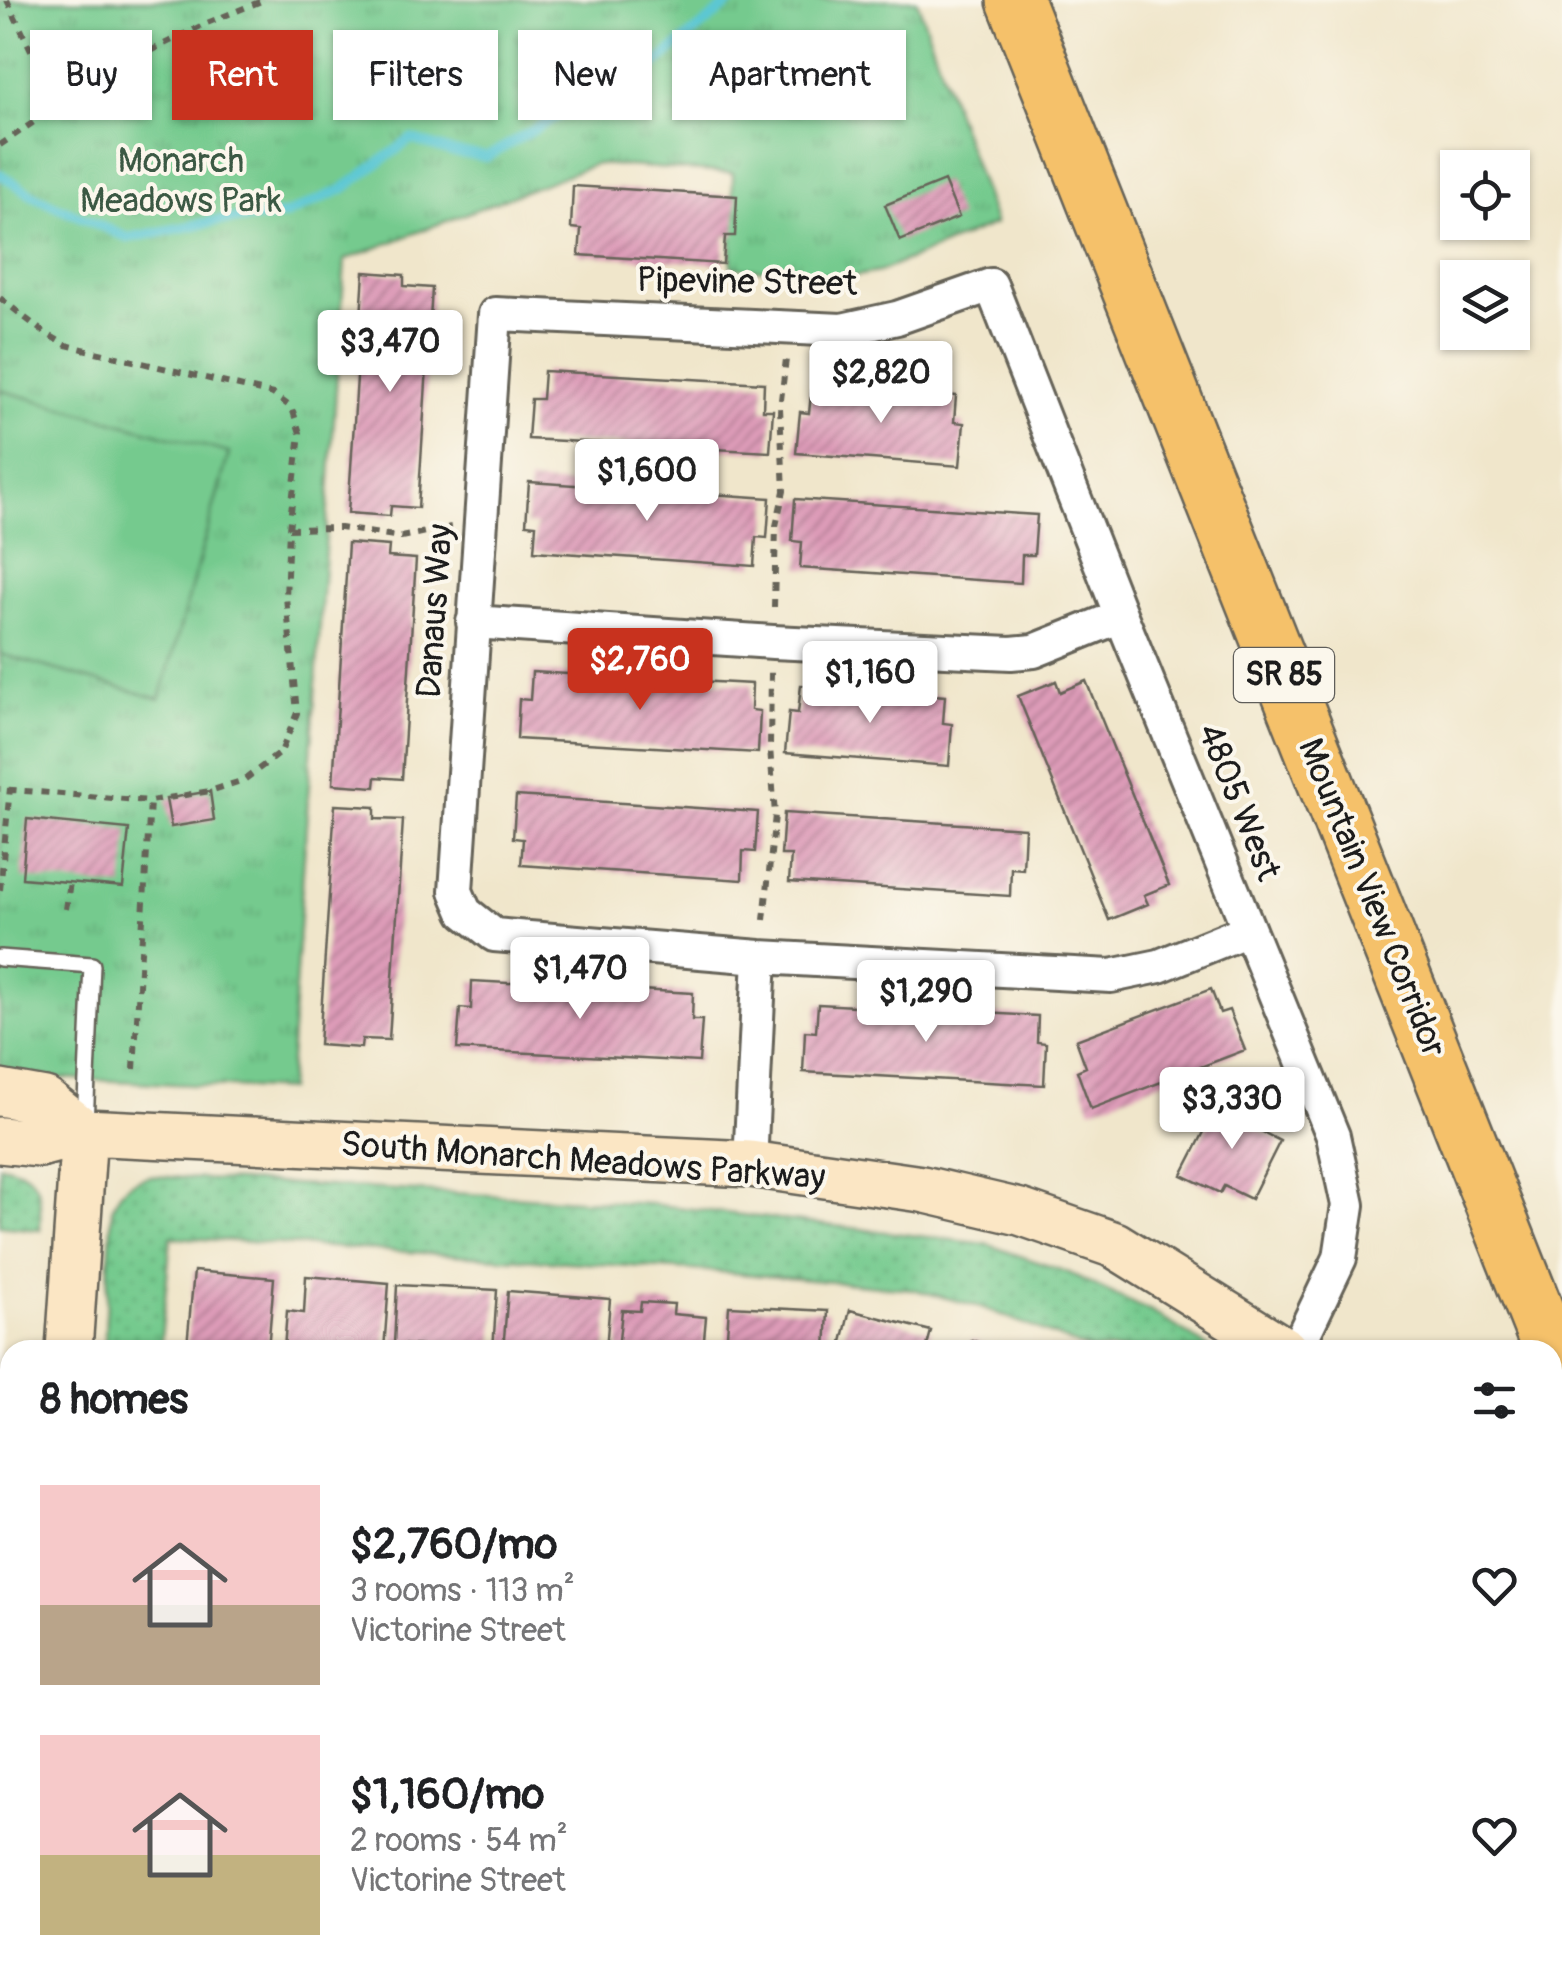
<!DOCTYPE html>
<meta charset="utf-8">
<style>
:root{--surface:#fff;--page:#f2f2f2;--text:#202124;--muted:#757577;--accent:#c8321e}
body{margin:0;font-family:Pangolin,sans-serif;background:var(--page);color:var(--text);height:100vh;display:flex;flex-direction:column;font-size:38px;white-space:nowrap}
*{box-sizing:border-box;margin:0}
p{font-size:32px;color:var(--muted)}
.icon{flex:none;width:55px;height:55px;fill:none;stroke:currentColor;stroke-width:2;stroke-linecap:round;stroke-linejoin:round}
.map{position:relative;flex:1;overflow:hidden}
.side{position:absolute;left:0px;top:1340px;width:1562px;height:640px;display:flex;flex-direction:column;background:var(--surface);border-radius:30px 30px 0 0;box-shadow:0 2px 8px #0004}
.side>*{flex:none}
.banner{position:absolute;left:30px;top:30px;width:1000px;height:90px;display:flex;gap:20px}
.tools{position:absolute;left:1440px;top:150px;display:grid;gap:20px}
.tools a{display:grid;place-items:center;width:90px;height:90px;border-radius:0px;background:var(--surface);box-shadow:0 2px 8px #0004;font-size:50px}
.price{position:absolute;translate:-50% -85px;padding:0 22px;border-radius:10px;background:#fff;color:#222;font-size:32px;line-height:65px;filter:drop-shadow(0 2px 5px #0008)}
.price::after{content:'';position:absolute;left:50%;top:60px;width:30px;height:22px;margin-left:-15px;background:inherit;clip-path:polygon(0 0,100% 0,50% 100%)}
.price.on{background:var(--accent);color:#fff}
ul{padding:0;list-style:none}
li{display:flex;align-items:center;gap:30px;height:250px;padding:0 40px}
li span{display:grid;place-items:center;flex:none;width:280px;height:200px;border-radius:0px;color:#555}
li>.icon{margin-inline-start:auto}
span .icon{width:120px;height:120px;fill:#fffc;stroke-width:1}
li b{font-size:42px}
h2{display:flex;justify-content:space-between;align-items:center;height:120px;padding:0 40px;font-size:42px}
.chip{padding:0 35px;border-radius:0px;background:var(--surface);box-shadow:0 2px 8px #0004;font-size:35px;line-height:90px}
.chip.on{background:var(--accent);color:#fff}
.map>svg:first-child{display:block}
.grass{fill:url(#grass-dots);stroke:#487355;stroke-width:2.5}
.park{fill:url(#park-tufts);stroke:#487355;stroke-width:2.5}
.pitch{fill:#75ca8e;stroke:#487355;stroke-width:2.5}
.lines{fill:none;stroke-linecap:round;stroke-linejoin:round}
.stream{stroke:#5bc7d3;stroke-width:10}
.building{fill:url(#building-hatch)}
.lane-casing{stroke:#666359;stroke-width:20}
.street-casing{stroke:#666359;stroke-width:38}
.secondary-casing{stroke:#666359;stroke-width:50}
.highway-casing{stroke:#666359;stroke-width:60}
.path{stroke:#666359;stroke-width:6;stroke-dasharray:8 8;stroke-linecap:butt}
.lane{stroke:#fff;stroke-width:15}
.street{stroke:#fff;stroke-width:32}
.secondary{stroke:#fbe6c4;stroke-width:45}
.highway{stroke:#f5c16b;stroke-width:55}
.labels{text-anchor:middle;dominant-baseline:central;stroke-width:8;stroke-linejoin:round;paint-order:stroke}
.shield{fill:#fbf7ec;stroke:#5f5e5a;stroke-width:2.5}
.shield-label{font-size:32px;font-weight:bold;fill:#1c1c1c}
.park-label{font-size:35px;fill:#3b5944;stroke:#fbf7ec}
.street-label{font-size:35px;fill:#1c1c1c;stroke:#fbf7ec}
</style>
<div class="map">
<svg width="1562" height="1980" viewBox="0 0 1562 1980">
<defs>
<pattern id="grass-dots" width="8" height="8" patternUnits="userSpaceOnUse" patternTransform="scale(2.5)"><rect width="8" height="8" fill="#75ca8e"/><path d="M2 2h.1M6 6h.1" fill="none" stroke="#65ad7a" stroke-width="1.8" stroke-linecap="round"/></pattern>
<pattern id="park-tufts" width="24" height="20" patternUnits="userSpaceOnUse" patternTransform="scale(2.5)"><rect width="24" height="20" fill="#75ca8e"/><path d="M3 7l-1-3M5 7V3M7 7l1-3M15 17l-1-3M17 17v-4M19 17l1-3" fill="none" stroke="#65ad7a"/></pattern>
<pattern id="building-hatch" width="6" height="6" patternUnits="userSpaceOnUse" patternTransform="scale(2.5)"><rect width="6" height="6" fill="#dd9bb8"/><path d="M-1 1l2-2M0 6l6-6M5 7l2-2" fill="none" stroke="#b27e95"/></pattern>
</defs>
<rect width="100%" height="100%" fill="#fbf7ec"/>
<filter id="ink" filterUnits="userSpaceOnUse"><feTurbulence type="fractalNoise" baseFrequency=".01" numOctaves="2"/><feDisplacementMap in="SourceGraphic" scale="20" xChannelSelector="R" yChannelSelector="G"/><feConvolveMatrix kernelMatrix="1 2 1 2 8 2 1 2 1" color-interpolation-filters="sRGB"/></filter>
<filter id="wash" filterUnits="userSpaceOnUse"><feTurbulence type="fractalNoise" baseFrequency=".0048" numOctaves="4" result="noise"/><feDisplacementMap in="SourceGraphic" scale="40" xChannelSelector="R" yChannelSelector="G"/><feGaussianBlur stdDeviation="2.25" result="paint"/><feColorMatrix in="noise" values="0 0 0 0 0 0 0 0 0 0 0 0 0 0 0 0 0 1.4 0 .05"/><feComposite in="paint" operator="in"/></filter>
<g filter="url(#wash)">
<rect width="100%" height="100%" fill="#f0e6cb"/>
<path class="grass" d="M0,1165C42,1171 41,1194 40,1230L0,1226Z
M150,1176L651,1204L986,1244L1069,1273L1158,1315L1212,1350H1090L981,1307L912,1289L709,1271L171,1237L160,1350H104L112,1209C119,1189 129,1181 150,1176Z
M10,1640V1722L0,1732V1651Z
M1552,1750L1562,1774V1929L1553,1906Z"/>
<path class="park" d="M0,0H917L995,224L879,272L849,277L731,267L733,173L595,164L345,260L288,1090L57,1078L0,1071Z"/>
<path class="pitch" d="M0,390L229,453L160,699L0,654Z"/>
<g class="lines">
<path class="stream" d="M0,174L36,197L128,238L216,221L285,215L343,189L411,139L451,152L487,157L578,104L647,71L734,0"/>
</g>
<g id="blocks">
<path class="building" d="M944,181L959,217L900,241L885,205Z
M573,186L737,196L735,236H725L723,264L579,255L581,229L571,228Z
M364,272L404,275V286L432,288L418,508L391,506L390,516L348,513Z
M544,371L764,383L763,410H773L770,452L528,439L531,399H542Z
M812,385L956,396L954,422L964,423L960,466L796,453L800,412L809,413Z
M529,482L770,498L767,538L756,537L754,566L534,551L536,525L526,524Z
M795,499L1037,515L1034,555H1022L1021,583L800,568L802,542L792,541Z
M348,543L389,546L388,557L416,559L402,779L376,777L375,787L333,784Z
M532,672L752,684L751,710L760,711L758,753L517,739L519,699L530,700Z
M1056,681L1060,692L1086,681L1169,885L1144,895L1148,904L1109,920L1018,696Z
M801,685L945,696L943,723L952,724L949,766L785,753L789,712L798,713Z
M210,791L214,820L171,827L166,799Z
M516,796L758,812L755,852L743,851L742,880L521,865L523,839L513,838Z
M335,805L375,807V819L403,820L389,1040L362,1039L361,1048L319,1045Z
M784,813L1025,828L1023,869L1011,868L1010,896L789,882L791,855H781Z
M27,819L129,829L123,887L22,878Z
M472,981L693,993L692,1020H702L699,1062L457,1049L460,1008L471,1009Z
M1211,989L1220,1013L1229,1010L1245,1050L1091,1109L1077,1071L1086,1067L1076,1040Z
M818,1004L1038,1016L1037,1042L1046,1043L1044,1085L803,1072L805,1031L816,1032Z
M1221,1099L1258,1117L1253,1127L1280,1141L1251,1199L1224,1186L1220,1193L1182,1175Z
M194,1271L274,1278L268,1350L187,1345Z
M306,1276L389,1283L384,1350L284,1349L287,1311L304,1313Z
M397,1285L497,1290L493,1350L394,1344Z
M508,1291L610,1299L606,1350H503Z
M641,1302L674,1304L673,1314L706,1317L703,1350H618L622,1310L640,1311Z
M729,1306L828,1311L826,1350H726Z
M850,1310L931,1331L926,1350H840Z
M972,1340L998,1350H968Z
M4,1791L10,1808V1813L4,1815L10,1830V1872L0,1876V1792Z
M10,1902V1970H83L86,1978L10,1980L0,1956V1906Z
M236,1970H320L324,1980H240Z
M672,1970H738V1972L704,1980H675Z
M822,1970H889L893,1980H826Z
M1449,1970H1471L1481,1980H1439Z"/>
</g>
</g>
<g filter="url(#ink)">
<use href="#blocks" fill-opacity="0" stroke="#666359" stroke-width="2.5"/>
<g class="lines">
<defs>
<path id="lane" d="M0,958L92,965L85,1124"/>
<path id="street" d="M473,622L773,642L1011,653L1034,651L1121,616
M1248,930L1159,966L1111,976L760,957L494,935L465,912L456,891L495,314L842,330L897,318L991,285L1121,616L1333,1136L1348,1205L1340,1258L1296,1350
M750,1164L760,957
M0,1400L10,1401
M0,1677L10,1687
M165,1970L169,1980
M587,1970L590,1980
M988,1970L992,1980
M1192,1980L1219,1970"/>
<path id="secondary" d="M0,1093L45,1101L84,1132
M0,1140L39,1144L84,1132L750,1164L922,1189L1020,1212L1115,1245L1284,1350
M69,1350L84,1132
M0,1586L10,1570
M1552,1706L1562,1730"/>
<path id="highway" d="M1015,0L1551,1350"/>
</defs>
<use href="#lane" class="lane-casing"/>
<use href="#street" class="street-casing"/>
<use href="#secondary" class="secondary-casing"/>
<use href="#highway" class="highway-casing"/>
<path class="path" d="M7,0L41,71L62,94L207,23L264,0
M0,145L34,122L62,94
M0,298L42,331L66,345L273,394L292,408L300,433L289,529L286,597L297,713L281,752L244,780L210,791L150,801L0,789
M289,529L340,528L401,537L451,527
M774,607L776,526L784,491L780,408L786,359
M0,890L10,788
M66,909L70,882
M764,920L775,815L770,747L771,672
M134,1069L150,801"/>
<use href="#lane" class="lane"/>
<use href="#street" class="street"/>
<use href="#secondary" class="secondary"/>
<use href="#highway" class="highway"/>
</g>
</g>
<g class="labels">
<rect class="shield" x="1234" y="648" width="100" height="54" rx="8"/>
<g class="shield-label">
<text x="1284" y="675">SR 85</text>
</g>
<g class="park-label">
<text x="181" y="161">Monarch<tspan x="181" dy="40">Meadows Park</tspan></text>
</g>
<g class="street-label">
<text transform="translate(747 282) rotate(1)">Pipevine Street</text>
<text transform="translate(435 611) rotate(-86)">Danaus Way</text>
<text transform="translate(1239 802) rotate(68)">4805 West</text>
<text transform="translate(1372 898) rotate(68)">Mountain View Corridor</text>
<text transform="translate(583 1161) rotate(4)">South Monarch Meadows Parkway</text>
</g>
</g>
</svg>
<div class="tools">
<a><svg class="icon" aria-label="locate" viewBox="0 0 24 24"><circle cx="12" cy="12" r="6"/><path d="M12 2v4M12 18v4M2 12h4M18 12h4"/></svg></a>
<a><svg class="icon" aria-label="layers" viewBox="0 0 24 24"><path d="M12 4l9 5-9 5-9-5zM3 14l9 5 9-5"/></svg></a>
</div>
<b class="price" style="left:390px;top:395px">$3,470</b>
<b class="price" style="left:881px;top:426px">$2,820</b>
<b class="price" style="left:647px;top:524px">$1,600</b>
<b class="price on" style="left:640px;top:713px">$2,760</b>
<b class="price" style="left:870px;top:726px">$1,160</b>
<b class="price" style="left:580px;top:1022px">$1,470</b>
<b class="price" style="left:926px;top:1045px">$1,290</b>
<b class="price" style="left:1232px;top:1152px">$3,330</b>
<div class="banner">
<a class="chip">Buy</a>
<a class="chip on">Rent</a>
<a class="chip">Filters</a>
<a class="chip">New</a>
<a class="chip">Apartment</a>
</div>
<section class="side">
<h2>8 homes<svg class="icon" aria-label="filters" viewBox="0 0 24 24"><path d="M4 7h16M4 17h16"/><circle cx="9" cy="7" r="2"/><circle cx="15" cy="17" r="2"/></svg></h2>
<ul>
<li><span style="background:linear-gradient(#f6c9c9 60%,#b9a48a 0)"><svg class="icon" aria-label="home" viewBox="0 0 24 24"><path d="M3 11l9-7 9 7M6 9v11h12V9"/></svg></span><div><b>$2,760/mo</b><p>3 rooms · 113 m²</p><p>Victorine Street</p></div><svg class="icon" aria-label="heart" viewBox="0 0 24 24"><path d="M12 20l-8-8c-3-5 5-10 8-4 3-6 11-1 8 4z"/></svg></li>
<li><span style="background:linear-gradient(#f6c9c9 60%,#c2b280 0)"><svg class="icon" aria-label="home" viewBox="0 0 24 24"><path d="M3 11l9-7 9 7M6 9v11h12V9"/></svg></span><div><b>$1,160/mo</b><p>2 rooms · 54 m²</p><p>Victorine Street</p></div><svg class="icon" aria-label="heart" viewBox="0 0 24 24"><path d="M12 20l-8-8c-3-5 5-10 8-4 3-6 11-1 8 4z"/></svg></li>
</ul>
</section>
</div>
